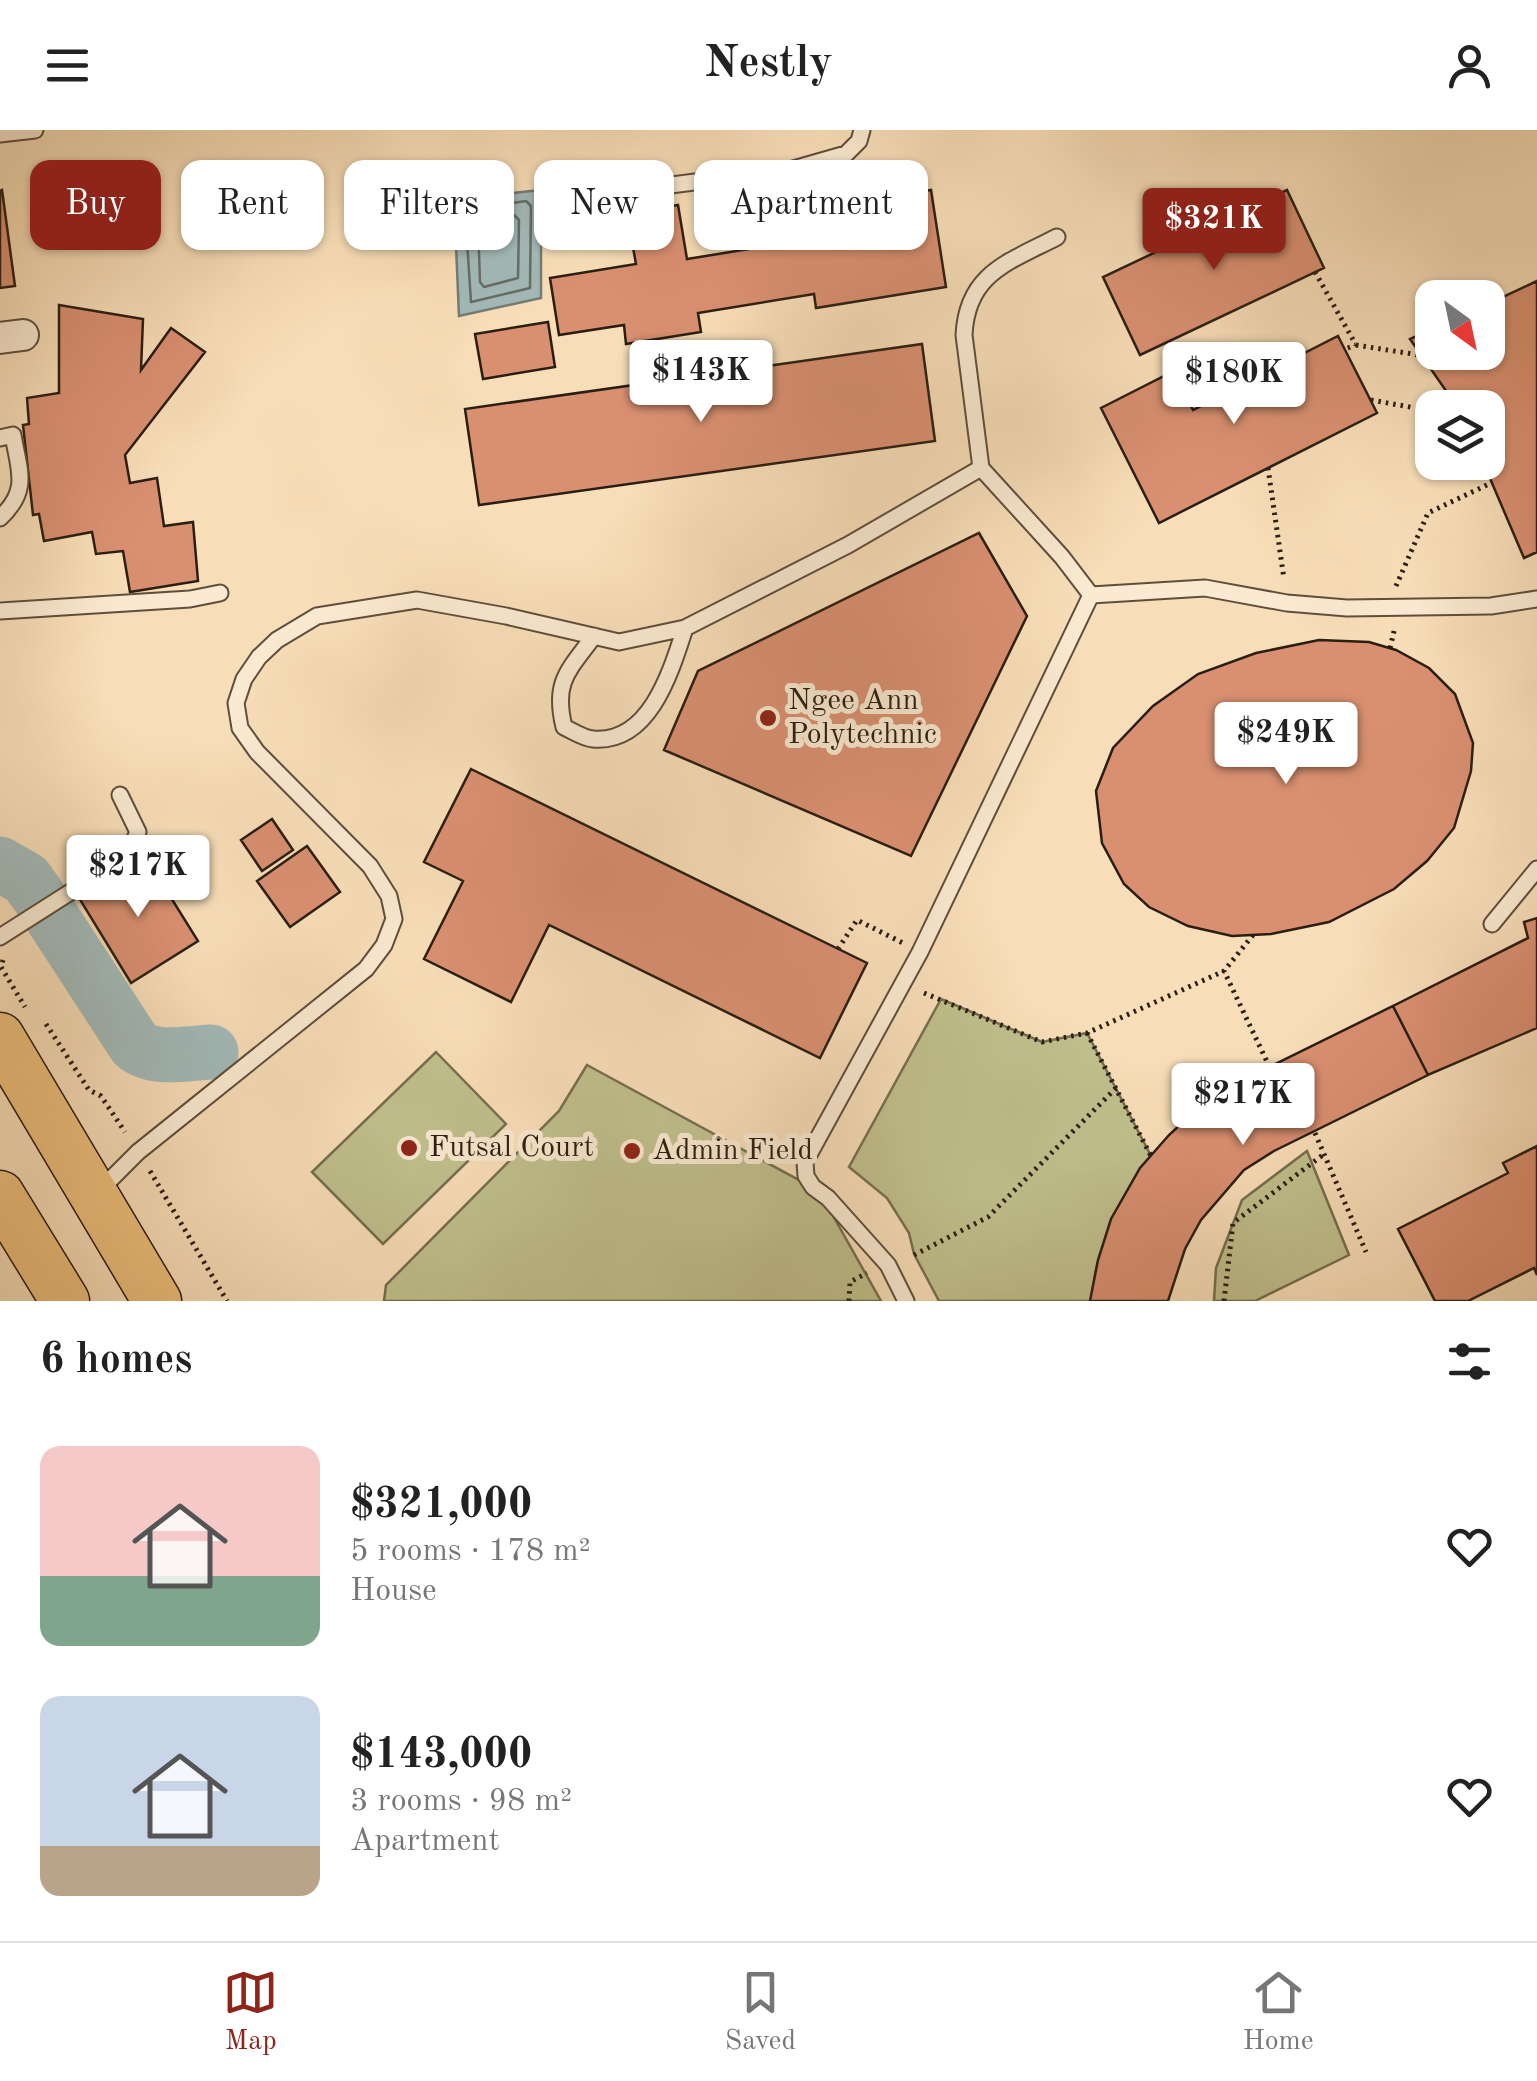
<!DOCTYPE html>
<meta charset="utf-8">
<style>
:root{--surface:#fff;--page:#f2f2f2;--text:#222;--muted:#767676;--line:#e0e0e0;--accent:#8f2418}
body{margin:0;font-family:"Old Standard TT",serif;background:var(--page);color:var(--text);height:100vh;display:flex;flex-direction:column;font-size:38px;white-space:nowrap}
*{box-sizing:border-box;margin:0}
p{font-size:32px;color:var(--muted)}
.icon{flex:none;width:55px;height:55px;fill:none;stroke:currentColor;stroke-width:2;stroke-linecap:round;stroke-linejoin:round}
.map{position:relative;height:1171px;overflow:hidden}
.sheet{display:flex;flex-direction:column;background:var(--surface);flex:1}
.sheet>*{flex:none}
.top-card{position:absolute;left:30px;top:30px;width:1000px;height:90px;display:flex;gap:20px}
.needle{width:65px;rotate:147deg}
.fabs{position:absolute;left:1415px;top:150px;display:grid;gap:20px}
.fabs a{display:grid;place-items:center;width:90px;height:90px;border-radius:20px;background:var(--surface);box-shadow:0 2px 8px #0004;font-size:50px}
.price{position:absolute;translate:-50% -85px;padding:0 22px;border-radius:10px;background:#fff;color:#222;font-size:32px;line-height:65px;filter:drop-shadow(0 2px 5px #0008)}
.price::after{content:'';position:absolute;left:50%;top:60px;width:30px;height:22px;margin-left:-15px;background:inherit;clip-path:polygon(0 0,100% 0,50% 100%)}
.price.current{background:var(--accent);color:#fff}
ul{padding:0;list-style:none}
li{display:flex;align-items:center;gap:30px;height:250px;padding:0 40px}
li span{display:grid;place-items:center;flex:none;width:280px;height:200px;border-radius:20px;color:#555}
li>.icon{margin-inline-start:auto}
span .icon{width:120px;height:120px;fill:#fffc;stroke-width:1}
li b{font-size:42px}
h2{display:flex;justify-content:space-between;align-items:center;height:120px;padding:0 40px;font-size:42px}
.chip{padding:0 35px;border-radius:20px;background:var(--surface);box-shadow:0 2px 8px #0004;font-size:35px;line-height:90px}
.chip.current{background:var(--accent);color:#fff}
header{display:flex;justify-content:space-between;align-items:center;height:130px;padding:0 40px;background:var(--surface);font-size:45px;font-weight:600}
.tab-bar{display:flex;justify-content:space-around;align-items:center;height:140px;border-top:2px solid var(--line);background:var(--surface);font-size:28px;color:var(--muted)}
.tab-bar a{display:grid;justify-items:center;gap:5px}
.tab-bar .current{color:var(--accent)}
.map>svg:first-child{display:block}
.green{fill:#c0c08d;stroke:#756f50;stroke-width:2.5}
.water{fill:#a2bab9;stroke:#727c76;stroke-width:2.5}
.lines{fill:none;stroke-linecap:round;stroke-linejoin:round}
.shore{stroke:#666c66;stroke-width:2.5}
.river{stroke:#a2bab9;stroke-width:55}
.building{fill:#d99071;stroke:#2a1e12;stroke-width:2.5}
.service-casing{stroke:#5e4e3c;stroke-width:19}
.minor-casing{stroke:#5e4e3c;stroke-width:34}
.primary-casing{stroke:#2a1e12;stroke-width:51}
.path{stroke:#2a1e12;stroke-width:5;stroke-dasharray:2.5 5;stroke-linecap:butt}
.service{stroke:#faead1;stroke-width:15}
.minor{stroke:#faead1;stroke-width:30}
.primary{stroke:#ecbf7c;stroke-width:48}
.poi-dot{fill:#8f2418;stroke:#faead1;stroke-width:4}
.labels{text-anchor:middle;dominant-baseline:central;stroke-width:10;stroke-linejoin:round;paint-order:stroke}
.poi-label{font-size:30px;fill:#2a1e12;stroke:#faead1;text-anchor:start}
</style>
<header><svg class="icon" aria-label="menu" viewBox="0 0 24 24"><path d="M4 6h16M4 12h16M4 18h16"/></svg>Nestly<svg class="icon" aria-label="person" viewBox="0 0 24 24"><circle cx="12" cy="8" r="4"/><path d="M4 21q1-7 8-7t8 7"/></svg></header>
<div class="map">
<svg width="1537" height="1171" viewBox="0 0 1537 1171">
<rect width="100%" height="100%" fill="#f8deb8"/>
<filter id="stains"><feTurbulence type="fractalNoise" baseFrequency=".002" numOctaves="4"/><feColorMatrix values="0 0 0 0 .2 0 0 0 0 .09 0 0 0 0 .02 0 0 0 .5 -.17"/></filter>
<radialGradient id="worn" r=".72"><stop offset=".6" stop-color="#630" stop-opacity="0"/><stop offset="1" stop-color="#630" stop-opacity=".3"/></radialGradient>
<path class="green" d="M941,869L1042,912L1087,903L1151,1026C1124,1070 1093,1117 1092,1171H939L914,1124L909,1103L887,1068L849,1037Z
M436,922L506,994L383,1114L312,1042Z
M587,935L819,1061L881,1171H384L386,1155L559,981Z
M1307,1021L1349,1125L1255,1171H1214L1216,1138L1242,1070Z"/>
<path class="water" d="M541,60V168L459,186L454,69Z"/>
<g class="lines">
<path class="shore" d="M526,71L531,76L530,158L471,172L465,80Z
M514,85L519,90L518,148L484,157L480,152L478,92Z"/>
<path class="river" d="M0,734L26,749L39,767
M53,789L135,915C155,931 187,923 211,922"/>
</g>
<path class="building" d="M860,42L865,71L931,60L946,157L816,178L814,164L698,183L701,202L626,214L624,195L559,205L550,148L636,134L627,84L678,75L687,129L805,110L800,84L841,77L836,46Z
M2,60L15,156L0,158V61Z
M1287,60L1324,138L1140,225L1103,147Z
M1537,151V422L1524,428L1483,332H1488V278H1458L1410,209L1432,199V222H1488V174Z
M59,175L143,189L141,240L171,198L205,222L125,325L130,353L157,348L164,396L193,392L198,451L130,462L123,421L96,424L92,402L44,411L39,384L33,385L23,295L29,294L27,268L59,263Z
M548,192L555,237L483,249L475,204Z
M1338,206L1377,283L1159,393L1101,278L1174,241L1193,280Z
M922,214L935,311L479,375L465,279Z
M979,403L1027,486L911,726L664,620L698,541Z
M1319,510L1369,512L1396,520L1429,538L1455,564L1473,613L1471,641L1454,698L1427,731L1394,759L1329,792L1271,804L1232,806L1188,796L1149,777L1124,754L1102,713L1096,661L1113,618L1153,576L1198,544L1256,523Z
M471,639L867,833L820,928L549,795L511,872L424,829L463,751L424,732Z
M272,689L293,720L262,741L241,710Z
M307,716L340,762L290,797L257,751Z
M145,726L198,811L131,853L79,768Z
M1537,788V898L1428,945L1393,876L1528,808L1524,792Z
M1393,876L1428,945L1274,1021L1244,1040L1201,1090L1185,1119L1168,1171H1090L1098,1130L1111,1089L1140,1038L1169,1005L1200,976L1251,946Z
M1537,1016V1145L1534,1138L1468,1171H1435L1398,1099L1508,1043L1503,1033Z"/>
<g class="lines">
<defs>
<path id="service" d="M0,4L35,0
M576,67L790,40L846,24L859,11L862,0
M1057,107C1009,132 967,143 964,205L981,338L1062,427L1091,465
M0,308L13,305C19,341 30,360 0,388
M1091,465L1205,458L1287,473L1347,478L1491,476L1537,469
M0,481L190,469L220,463
M594,506C568,541 553,552 564,597C573,601 583,608 593,609C650,614 671,541 685,498
M1492,794L1537,739
M0,807L127,726L138,702L120,665
M97,1063L138,1022L366,839L384,815L394,789L389,766L370,736L257,622L240,598L236,573L244,549L259,527L277,510L317,486L417,470L506,486L619,512L685,498L848,415L981,338
M906,1171L888,1135L828,1068L813,1057L806,1046L805,1032L920,822L1091,465"/>
<path id="minor" d="M0,208L23,205"/>
<path id="primary" d="M0,907L157,1171
M0,1065L65,1171"/>
</defs>
<use href="#service" class="service-casing"/>
<use href="#minor" class="minor-casing"/>
<use href="#primary" class="primary-casing"/>
<path class="path" d="M1315,142L1356,215L1345,219
M1356,215L1419,225
M1371,270L1432,281
M1268,338L1284,449
M1396,456L1428,383L1491,353
M1390,518L1395,497
M1253,805L1224,841L1270,938
M838,819L857,790L903,813
M3,830L1,837L25,877
M924,863L1042,912L1087,903L1224,841
M46,894L89,960L101,966L125,1002
M1087,903L1151,1026
M1315,1003L1366,1122
M150,1041L227,1171
M914,1125L988,1087L1117,957
M849,1171L850,1152L867,1143
M1224,1171L1233,1093L1324,1024"/>
<use href="#service" class="service"/>
<use href="#minor" class="minor"/>
<use href="#primary" class="primary"/>
</g>
<g class="poi-dot">
<circle cx="768" cy="588" r="10"/>
<circle cx="409" cy="1018" r="10"/>
<circle cx="632" cy="1021" r="10"/>
</g>
<g class="labels">
<g class="poi-label">
<text x="788" y="571">Ngee Ann<tspan x="788" dy="34">Polytechnic</tspan></text>
<text x="429" y="1018">Futsal Court</text>
<text x="652" y="1021">Admin Field</text>
</g>
</g>
<rect width="100%" height="100%" filter="url(#stains)"/>
<rect width="100%" height="100%" fill="url(#worn)"/>
</svg>
<div class="fabs">
<a><svg class="needle" viewBox="-14 -14 28 28"><path d="M0-13l5 13h-10z" fill="#e53935"/><path d="M0 13l5-13h-10z" fill="#767676"/></svg></a>
<a><svg class="icon" aria-label="layers" viewBox="0 0 24 24"><path d="M12 4l9 5-9 5-9-5zM3 14l9 5 9-5"/></svg></a>
</div>
<b class="price current" style="left:1214px;top:143px">$321K</b>
<b class="price" style="left:701px;top:295px">$143K</b>
<b class="price" style="left:1234px;top:297px">$180K</b>
<b class="price" style="left:1286px;top:657px">$249K</b>
<b class="price" style="left:138px;top:790px">$217K</b>
<b class="price" style="left:1243px;top:1018px">$217K</b>
<div class="top-card">
<a class="chip current">Buy</a>
<a class="chip">Rent</a>
<a class="chip">Filters</a>
<a class="chip">New</a>
<a class="chip">Apartment</a>
</div>
</div>
<section class="sheet">
<h2>6 homes<svg class="icon" aria-label="filters" viewBox="0 0 24 24"><path d="M4 7h16M4 17h16"/><circle cx="9" cy="7" r="2"/><circle cx="15" cy="17" r="2"/></svg></h2>
<ul>
<li><span style="background:linear-gradient(#f6c9c9 65%,#7fa58c 0)"><svg class="icon" aria-label="home" viewBox="0 0 24 24"><path d="M3 11l9-7 9 7M6 9v11h12V9"/></svg></span><div><b>$321,000</b><p>5 rooms · 178 m²</p><p>House</p></div><svg class="icon" aria-label="heart" viewBox="0 0 24 24"><path d="M12 20l-8-8c-3-5 5-10 8-4 3-6 11-1 8 4z"/></svg></li>
<li><span style="background:linear-gradient(#c9d6e8 75%,#b9a48a 0)"><svg class="icon" aria-label="home" viewBox="0 0 24 24"><path d="M3 11l9-7 9 7M6 9v11h12V9"/></svg></span><div><b>$143,000</b><p>3 rooms · 98 m²</p><p>Apartment</p></div><svg class="icon" aria-label="heart" viewBox="0 0 24 24"><path d="M12 20l-8-8c-3-5 5-10 8-4 3-6 11-1 8 4z"/></svg></li>
</ul>
</section>
<nav class="tab-bar">
<a class="current"><svg class="icon" aria-label="map" viewBox="0 0 24 24"><path d="M3 6l6-2 6 2 6-2v14l-6 2-6-2-6 2zM9 4v14M15 6v14"/></svg>Map</a>
<a><svg class="icon" aria-label="saved" viewBox="0 0 24 24"><path d="M7 4h10v16l-5-4-5 4z"/></svg>Saved</a>
<a><svg class="icon" aria-label="home" viewBox="0 0 24 24"><path d="M3 11l9-7 9 7M6 9v11h12V9"/></svg>Home</a>
</nav>
